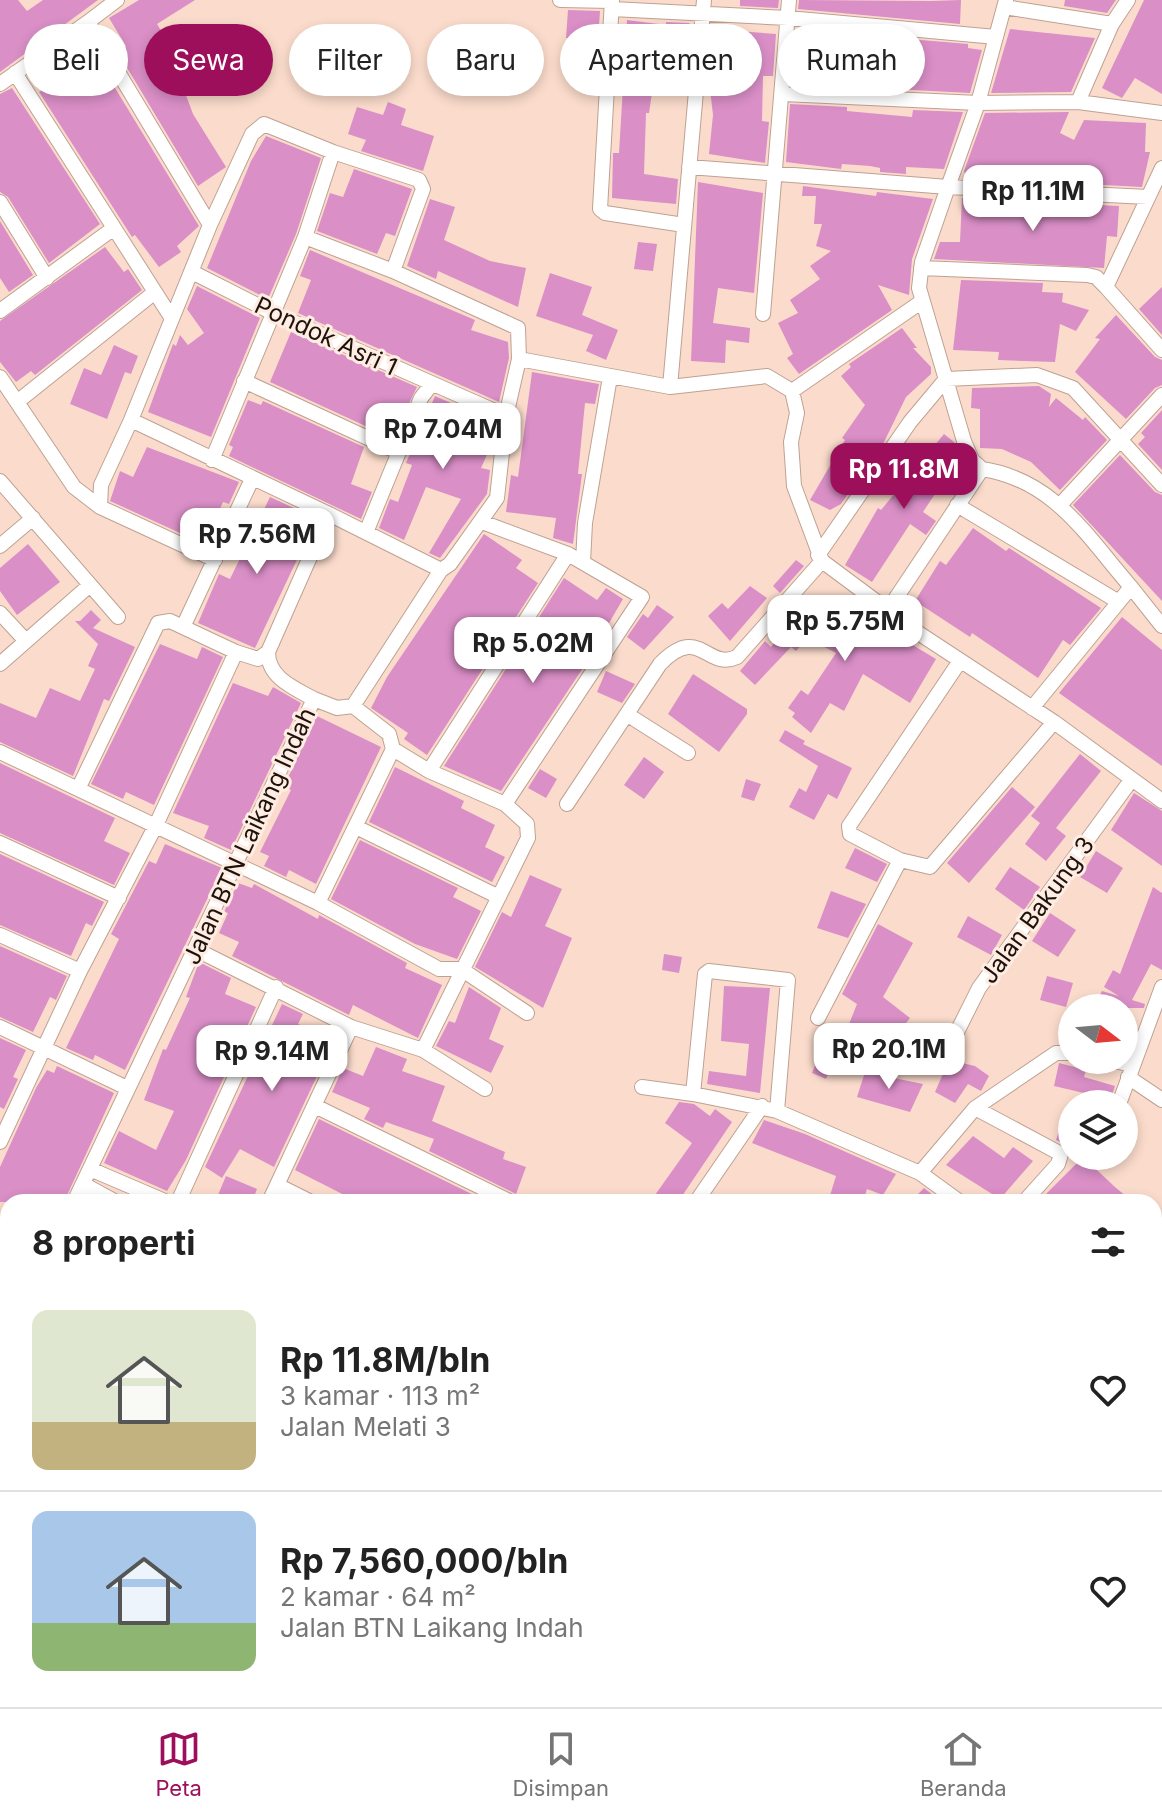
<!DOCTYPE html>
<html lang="id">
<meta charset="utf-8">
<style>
:root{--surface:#fff;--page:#f2f2f2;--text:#222;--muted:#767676;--line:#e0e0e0;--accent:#9d0f5b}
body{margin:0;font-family:Inter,sans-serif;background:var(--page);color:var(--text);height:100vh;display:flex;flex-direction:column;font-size:30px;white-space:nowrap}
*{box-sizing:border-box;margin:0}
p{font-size:26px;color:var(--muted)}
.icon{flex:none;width:44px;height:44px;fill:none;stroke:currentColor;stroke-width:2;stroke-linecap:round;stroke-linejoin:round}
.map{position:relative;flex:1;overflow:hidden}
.panel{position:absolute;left:0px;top:1194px;width:1162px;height:514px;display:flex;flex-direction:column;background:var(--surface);border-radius:24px 24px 0 0;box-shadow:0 4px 12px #0003}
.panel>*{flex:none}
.hud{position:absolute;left:24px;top:24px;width:1114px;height:72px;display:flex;gap:16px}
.needle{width:52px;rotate:106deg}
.tools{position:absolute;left:1058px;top:994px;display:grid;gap:16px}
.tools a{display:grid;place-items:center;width:80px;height:80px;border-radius:50%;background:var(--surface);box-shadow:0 4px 12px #0003;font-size:40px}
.price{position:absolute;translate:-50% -68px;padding:0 18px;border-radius:16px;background:#fff;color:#222;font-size:26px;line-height:52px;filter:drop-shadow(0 2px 4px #0008)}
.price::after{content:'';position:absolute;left:50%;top:48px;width:24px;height:18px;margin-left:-12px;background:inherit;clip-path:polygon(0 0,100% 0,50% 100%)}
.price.active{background:var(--accent);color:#fff}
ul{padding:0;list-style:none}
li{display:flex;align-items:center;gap:24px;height:200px;padding:0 32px}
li+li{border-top:2px solid var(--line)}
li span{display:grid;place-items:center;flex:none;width:224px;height:160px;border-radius:16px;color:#555}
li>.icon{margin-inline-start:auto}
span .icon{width:96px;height:96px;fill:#fffc;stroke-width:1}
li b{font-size:34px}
h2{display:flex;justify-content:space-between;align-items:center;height:96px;padding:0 32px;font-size:34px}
.pill{padding:0 28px;border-radius:36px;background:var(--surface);box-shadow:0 4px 12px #0003;font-size:28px;line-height:72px}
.pill.active{background:var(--accent);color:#fff}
.dock{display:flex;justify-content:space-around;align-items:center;height:112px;border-top:2px solid var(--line);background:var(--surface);font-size:22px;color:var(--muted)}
.dock a{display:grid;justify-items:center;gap:4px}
.dock .active{color:var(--accent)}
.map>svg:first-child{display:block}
.building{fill:#da8fc7}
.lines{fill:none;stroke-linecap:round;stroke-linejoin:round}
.minor-casing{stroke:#bea192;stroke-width:16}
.minor{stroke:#fff;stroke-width:14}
.labels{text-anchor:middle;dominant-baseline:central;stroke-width:6;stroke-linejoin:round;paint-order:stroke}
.street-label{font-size:24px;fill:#1d130d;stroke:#ffece2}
</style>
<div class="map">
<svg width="1162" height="1707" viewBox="0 0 1162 1707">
<rect width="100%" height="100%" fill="#fbdccc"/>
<path class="building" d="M0,0H18L27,11L43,0H98L0,72Z
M139,0H195L157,24L167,41L159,46L180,79L193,114L226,167L198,186L117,51L126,46L109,18Z
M740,0H779L778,8L740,6Z
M799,0L931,1L961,0L960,24L798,9Z
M1065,0H1116L1107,13L1064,6Z
M1144,0H1162V94L1135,78L1122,98L1102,88Z
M568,10L600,11L598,40L566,38Z
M627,20L666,25V22L689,23L692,27L688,70L656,66L649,113H646L644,174L678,179L676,204L612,198L613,153H619Z
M711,29L776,34L773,76H763L762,121L769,122L765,163L709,154L713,115L708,72Z
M1010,29L1095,38L1071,92L991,93Z
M805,30L968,44V48L982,50L970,93L874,88L875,84L847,83V87L792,84L796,36L805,37Z
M84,37L199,226L177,246L181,252L159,267L135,235L132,237L39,92L66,74L55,57Z
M12,88L100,224L49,263L8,197L0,192V94Z
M388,102L406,109L401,125L434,136L423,171L361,151L366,140L348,134L357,107L383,115Z
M790,104L847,107V111L912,117L913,110L963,112L944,169L906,167V174L880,172V168L870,166L842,164L841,169L786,162Z
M1069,112L1060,133L1074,140L1084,120L1146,123L1145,152H1150L1142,187L967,178L964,171L985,113Z
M266,136L321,158L296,234L268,299L207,268L251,161Z
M354,169L412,189L395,236L386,233L377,254L317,231L330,193L343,197Z
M698,182L763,193L754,293L718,288L713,323L750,328L749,343L726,340L725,363L691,361Z
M803,186L876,196L877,192L933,199L912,259L909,295L878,285L892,310L799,374L787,358L793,354L778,323L798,313L790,300L820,279L810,266L831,251L816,246L822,224H814L816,196H802Z
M962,198L1119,206L1117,237L1107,236L1104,268L934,259L940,242H960Z
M430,199L455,207L444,240L490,261L526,268L518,307L438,271L436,279L407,266Z
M0,221L33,275L9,292L0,278Z
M638,242L657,244L653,271L634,269Z
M105,247L124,272L128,269L142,290L35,375L31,371L16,382L0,362V321Z
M310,250L475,320L471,330L508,342L509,358L499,402L298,313L311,280L300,276Z
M550,273L592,287L582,315L618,330L606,360L586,351L593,335L536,316Z
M961,280L1043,283L1042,292L1063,293L1062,302L1089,310L1076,331L1060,324L1055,362L998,360L999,352L953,350Z
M197,286L260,318L211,437L148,412L173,344L176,346L180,335L188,345L204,333L187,309Z
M1162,287V335L1139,309Z
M1116,315L1155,357L1162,360V385L1155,388L1126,419L1075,372L1100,339L1095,338Z
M902,328L917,348H913L931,367V374L906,397L884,442L841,504L830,510L810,500L845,440L842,438L865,405L841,376L851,367L849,364Z
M291,332L417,387L402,418L382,409L374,430L270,382Z
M114,345L138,356L131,374L125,372L107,419L70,404L84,368L101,375Z
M532,372L599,384L595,404L585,403L578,474H582L573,544L553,538L556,518L506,512L511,475L518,477Z
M1039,386L1051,394L1049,407L1056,398L1083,420L1085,417L1107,440L1060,490L1031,462L1002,449L980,448V409L971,408L972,388Z
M435,396L485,418L475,441L490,448L481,468L490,470L487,494L440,558L429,553L461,499L426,487L404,540L379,528L390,499L398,502L412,465L406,463Z
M248,400L261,405L263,401L364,447L351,484L372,492L361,519L229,456L233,447L229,445Z
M1162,410V470L1138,444L1145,437L1141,433Z
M944,434L954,442L960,456L923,512L936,521L926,535L910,524L872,582L845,565L878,508L881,510Z
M147,447L239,482L229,504L223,502L204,544L110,501L120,471L133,477Z
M1120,455L1155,492L1162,495V601L1073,505Z
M270,497L296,509L292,517L313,526L255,648L198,623L219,574L230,579Z
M973,528L1006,551L1009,548L1101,608L1070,645L1063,640L1038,678L972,633L970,637L915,601L940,561L946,565Z
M484,534L522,560L516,568L538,583L427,755L404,739L408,733L371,708L387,677Z
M28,544L60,582L17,615L0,591V568Z
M796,560L804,566L780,593L773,586Z
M564,578L597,600L606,588L623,599L581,671L501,791L444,766Z
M750,586L767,598L730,641L708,616L722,603L728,609Z
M657,605L674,617L644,650L627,637L643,614L648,618Z
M846,608L888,636L891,632L936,659L910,703L863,674L844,711L830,703L811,733L792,717L795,713L788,708L801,690L808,695L836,653L807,638L796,651L791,647L755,685L740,671L765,641L771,647L799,610L833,633Z
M91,610L101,620L93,628L135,647L109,701L104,699L73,776L0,742V703L36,718L50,688L80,701L95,669L88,666L98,644L75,621H80Z
M1122,617L1162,650V766L1059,693Z
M160,644L197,659L202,647L223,657L154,805L126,792L123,799L91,784Z
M606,671L635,684L622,703L597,692Z
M693,674L747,709V714L719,752L668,714Z
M233,683L268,696L273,687L301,703L231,850L204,838L209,826L173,813Z
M317,716L381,747L316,884L289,870L286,877L264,866L269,856L260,852L291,790L284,786Z
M785,730L805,741L803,744L852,768L837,799L828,794L814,820L789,807L799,788L806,792L818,766L779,741Z
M1080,754L1101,771L1056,828L1066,836L1046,861L1025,844L1040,823L1031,816Z
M644,757L664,772L644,799L624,785Z
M0,763L115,818L104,841L130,853L114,885L0,833Z
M395,767L464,801L461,808L495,825L485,847L505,857L492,882L369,822Z
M540,769L557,779L546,798L528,788Z
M746,779L761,784L754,801L741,797Z
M1012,787L1035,807L969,883L947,863Z
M1134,793L1162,811V866L1111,830Z
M360,840L458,888L453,897L481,911L457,959L415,944L331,899Z
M165,844L222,868L125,1070L95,1055L93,1060L66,1048L119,939L111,934L149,861L156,864Z
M855,848L887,864L877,882L845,868Z
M1096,851L1123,868L1107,893L1080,877Z
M0,854L104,902L92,926L86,923L71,956L0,925Z
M1010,867L1040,887L1024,910L995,889Z
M530,875L562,889L545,926L572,938L543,1008L475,967L502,912L511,917Z
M238,883L252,888L254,884L318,919L319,915L407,963L405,968L442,985L418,1038L353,1005L349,1015L232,956L239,942L219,933L228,913L224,912Z
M1153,887L1162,893V970L1151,964L1132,1000L1145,1004L1144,1008H1128L1124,1015V1008H1093L1102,991L1119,996L1104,987L1113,970L1120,974Z
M831,891L866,904L848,938L817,928Z
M1050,913L1076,930L1058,957L1032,941Z
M968,916L1002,935L991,955L957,937Z
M878,924L913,943L883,997L910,1018L893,1040L877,1027L861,1067L834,1060L826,1079L812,1073L826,1039L840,1047L857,1004L842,994Z
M0,946L67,976L56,1000L50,997L33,1032L0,1017Z
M664,954L682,957L679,973L662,970Z
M199,962L231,978L225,994L256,1007L186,1160L167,1191L104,1163L119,1131L156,1150L174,1111L144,1100L163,1049L166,1050L190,998L186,997Z
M1047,976L1073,983L1066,1007L1040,1000Z
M724,986L770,988L760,1093L707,1084L709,1071L746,1076L749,1044L721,1041Z
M469,987L501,1008L489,1039L504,1046L491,1073L436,1046L449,1021L455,1023Z
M282,1004L303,1014L298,1024L334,1040L274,1167L240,1149L222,1178L205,1167Z
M0,1038L26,1050L13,1077L18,1079L4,1109L0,1107Z
M376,1047L407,1059L402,1071L445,1086L432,1121L505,1152L503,1159L526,1167L516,1194L429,1151L434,1139L386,1122L383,1128L364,1119L370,1108L332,1092L343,1068L363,1076Z
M949,1060L975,1066L989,1076L981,1091L968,1084L955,1103L935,1092Z
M1059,1063L1086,1070L1084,1077L1115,1086L1109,1104H1085L1088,1094L1054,1086Z
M57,1066L114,1093L64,1202H0V1167L36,1088L47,1070L54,1073Z
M865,1072L923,1084L910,1112L857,1097Z
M679,1102L694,1104L710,1116L715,1109L732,1122L678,1202H650L692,1143L665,1123Z
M319,1119L488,1202H358L295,1170Z
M764,1120L805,1134L896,1174L883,1195L867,1189L863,1202H828L836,1176L752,1143Z
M1061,1125L1072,1129V1148L1056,1140Z
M973,1136L1004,1158L1013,1147L1033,1161L1000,1199L946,1165Z
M1083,1157L1115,1187L1133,1202H1038Z
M226,1176L257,1189L252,1202H215Z
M924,1188L933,1195L939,1202H910Z"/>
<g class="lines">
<defs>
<path id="minor" d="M560,0L612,1
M612,0L600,209L605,213L684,225
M1004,7L1112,24
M612,9L788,18L996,37
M15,73L171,317
M0,84L88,22
M783,94L978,103L1078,102L1112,24L1128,0
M1078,102L1162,113
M333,152L305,237L393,271
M689,167L948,187L978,103L1006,0
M1162,168L1106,287L1162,350
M0,202L47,278
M210,225L252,134L264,124L333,152L419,180L423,189L393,271L518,328L519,359
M921,268L1087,275L1096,277L1106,287
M192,272L273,313L506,416
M0,311L114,228
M763,314L789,0
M0,377L74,487L100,507
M244,381L398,452
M670,387L704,0
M792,391L921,302
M17,402L155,292
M131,420L101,485L100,507L215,560
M212,460L305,237
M982,469C1054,480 1086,535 1131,587
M0,481L118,617
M957,505L1119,602
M1060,505L1162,395
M329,514L441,570
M367,530L421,398L431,385
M0,546L33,518
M818,555L910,422L946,379L1037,375L1073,388L1162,485
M583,562L585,523L610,377
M888,610L982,469L972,460L964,441L919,288L922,262L948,187L1148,197
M0,613L26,641
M183,627L252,479
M0,664L90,585
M314,699L337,708L353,706L441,570L450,564L497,498L506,416L519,359L670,387L767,376L792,391L797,413L791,442L794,486L822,561L920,634L1054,722L1162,801
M353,706L389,734L393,749
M1032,708L1131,587L1162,626
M628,715L688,753
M0,752L318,903L439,969H461L527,1013
M429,771L568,554
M79,787L158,623L170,621L236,652
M567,804L660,664C700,623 706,671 737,657L822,561
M356,827L499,897
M0,843L119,898
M900,860L850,834L849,826L960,661
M318,903L393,749L429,771L505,804
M0,935L80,971
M195,949L351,1027L423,1050L485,1089
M818,1018L900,860L930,867L1054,722
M0,1027L127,1088
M950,1046L979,988L1132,779
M423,1050L528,838L527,824L505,804L642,597L568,554L482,522
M1110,1060L1132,1065
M1128,1077L1162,1100
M642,1087L693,1094
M1119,1104L1162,987
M317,1107L511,1202
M975,1108L1061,1154L1058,1164L1024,1202
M777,1111L788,980L709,971L705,974L693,1094L777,1111L920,1173L960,1202
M0,1142L80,971L156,825L236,652L258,659L268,652
M90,1169L167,1202
M920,1173L975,1108L1056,1053H1072
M83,1184L116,1202
M277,1185L311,1202
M74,1202L314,699C294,688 268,678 268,652L329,514L131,420L210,225L88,22L117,0
M178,1202L276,987
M269,1202L351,1027
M696,1202L762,1106
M0,1301L8,1305
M1154,1341L1162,1329
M0,1344L8,1328
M1154,1519L1162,1509
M0,1541L8,1545
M410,1700L422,1707
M265,1707L270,1700
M440,1707L444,1700"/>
</defs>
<use href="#minor" class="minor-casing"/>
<use href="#minor" class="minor"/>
</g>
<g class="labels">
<g class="street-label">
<text transform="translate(326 336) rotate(25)">Pondok Asri 1</text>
<text transform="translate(249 836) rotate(-65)">Jalan BTN Laikang Indah</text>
<text transform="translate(1037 910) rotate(-54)">Jalan Bakung 3</text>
</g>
</g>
</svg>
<div class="tools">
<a><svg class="needle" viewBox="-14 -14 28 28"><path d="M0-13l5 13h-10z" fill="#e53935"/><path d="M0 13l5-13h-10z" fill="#767676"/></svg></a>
<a><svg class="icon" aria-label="layers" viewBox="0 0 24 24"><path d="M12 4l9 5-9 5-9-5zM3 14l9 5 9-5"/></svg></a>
</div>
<b class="price" style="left:1033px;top:233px">Rp 11.1M</b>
<b class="price" style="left:443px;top:471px">Rp 7.04M</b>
<b class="price active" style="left:904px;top:511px">Rp 11.8M</b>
<b class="price" style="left:257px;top:576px">Rp 7.56M</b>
<b class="price" style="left:845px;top:663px">Rp 5.75M</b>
<b class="price" style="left:533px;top:685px">Rp 5.02M</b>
<b class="price" style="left:889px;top:1091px">Rp 20.1M</b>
<b class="price" style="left:272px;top:1093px">Rp 9.14M</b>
<div class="hud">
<a class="pill">Beli</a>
<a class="pill active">Sewa</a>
<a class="pill">Filter</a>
<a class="pill">Baru</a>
<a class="pill">Apartemen</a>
<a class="pill">Rumah</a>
</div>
<section class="panel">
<h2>8 properti<svg class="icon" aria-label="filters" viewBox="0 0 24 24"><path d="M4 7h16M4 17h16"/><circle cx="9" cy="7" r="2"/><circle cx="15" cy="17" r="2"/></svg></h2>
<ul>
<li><span style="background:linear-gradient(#dfe7d0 70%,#c2b280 0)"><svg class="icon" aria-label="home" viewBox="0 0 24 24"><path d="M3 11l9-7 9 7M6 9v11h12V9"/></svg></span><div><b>Rp 11.8M/bln</b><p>3 kamar · 113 m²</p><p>Jalan Melati 3</p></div><svg class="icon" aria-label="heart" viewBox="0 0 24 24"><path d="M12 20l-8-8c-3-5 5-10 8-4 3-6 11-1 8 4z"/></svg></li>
<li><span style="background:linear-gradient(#a9c7e8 70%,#8fb573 0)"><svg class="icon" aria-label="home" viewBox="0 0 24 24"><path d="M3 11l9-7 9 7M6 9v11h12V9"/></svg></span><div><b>Rp 7,560,000/bln</b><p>2 kamar · 64 m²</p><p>Jalan BTN Laikang Indah</p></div><svg class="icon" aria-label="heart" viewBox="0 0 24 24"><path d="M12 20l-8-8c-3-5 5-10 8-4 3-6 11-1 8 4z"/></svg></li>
</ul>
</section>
</div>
<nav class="dock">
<a class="active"><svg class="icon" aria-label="map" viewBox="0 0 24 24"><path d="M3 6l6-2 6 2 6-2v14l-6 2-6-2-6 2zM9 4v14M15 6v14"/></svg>Peta</a>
<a><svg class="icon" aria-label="saved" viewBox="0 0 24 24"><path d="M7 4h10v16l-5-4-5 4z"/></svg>Disimpan</a>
<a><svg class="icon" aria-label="home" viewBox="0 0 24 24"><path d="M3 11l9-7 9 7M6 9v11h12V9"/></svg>Beranda</a>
</nav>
